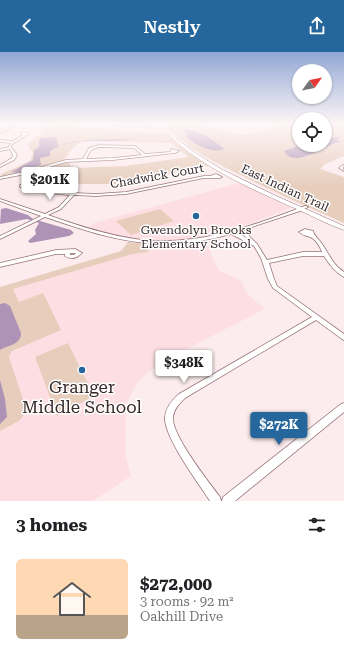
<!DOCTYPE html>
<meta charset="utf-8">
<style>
:root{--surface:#fff;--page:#f2f2f2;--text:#202124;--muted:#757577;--line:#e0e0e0;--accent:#25669c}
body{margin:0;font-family:"Roboto Serif",serif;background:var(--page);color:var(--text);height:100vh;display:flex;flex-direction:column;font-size:15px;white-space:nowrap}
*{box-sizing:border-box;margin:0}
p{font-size:13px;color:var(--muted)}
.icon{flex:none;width:22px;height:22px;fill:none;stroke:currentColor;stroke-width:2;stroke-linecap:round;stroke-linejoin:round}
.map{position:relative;height:449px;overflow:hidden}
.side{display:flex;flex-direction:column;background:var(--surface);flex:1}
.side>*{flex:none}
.needle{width:26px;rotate:57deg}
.controls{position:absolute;left:292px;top:12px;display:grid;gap:8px}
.controls a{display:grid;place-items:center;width:40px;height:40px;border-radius:50%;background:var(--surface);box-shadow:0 1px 3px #0004;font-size:20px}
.price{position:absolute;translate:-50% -34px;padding:0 9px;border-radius:4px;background:#fff;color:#222;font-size:13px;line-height:26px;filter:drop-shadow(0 1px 2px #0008)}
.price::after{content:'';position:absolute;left:50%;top:24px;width:12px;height:9px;margin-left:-6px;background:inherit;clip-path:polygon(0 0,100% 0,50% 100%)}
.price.selected{background:var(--accent);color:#fff}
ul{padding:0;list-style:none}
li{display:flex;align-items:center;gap:12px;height:100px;padding:0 16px}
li+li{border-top:1px solid var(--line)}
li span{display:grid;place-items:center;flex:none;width:112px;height:80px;border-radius:6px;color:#555}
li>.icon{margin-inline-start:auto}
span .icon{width:48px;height:48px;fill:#fffc;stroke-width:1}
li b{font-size:17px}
h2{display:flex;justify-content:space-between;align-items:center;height:48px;padding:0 16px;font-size:17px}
header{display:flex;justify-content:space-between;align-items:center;height:52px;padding:0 16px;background:var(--accent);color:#fff;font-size:18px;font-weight:600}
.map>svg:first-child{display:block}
.built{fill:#fddfe3}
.green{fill:#e7cdbc;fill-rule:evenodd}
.water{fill:#af93b6}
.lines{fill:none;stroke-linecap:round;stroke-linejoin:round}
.minor-casing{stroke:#977479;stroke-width:1.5}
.major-casing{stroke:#977479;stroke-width:1}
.minor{fill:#fff;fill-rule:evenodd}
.major{fill:#fff;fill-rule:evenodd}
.poi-dot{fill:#25669c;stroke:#fefefe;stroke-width:1.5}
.labels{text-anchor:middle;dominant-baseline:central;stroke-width:3;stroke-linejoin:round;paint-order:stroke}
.far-street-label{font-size:12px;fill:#37282a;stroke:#fefefe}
.far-poi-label{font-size:12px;fill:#37282a;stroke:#fefefe}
.near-poi-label{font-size:17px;fill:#37282a;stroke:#fefefe}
</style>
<header><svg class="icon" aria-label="back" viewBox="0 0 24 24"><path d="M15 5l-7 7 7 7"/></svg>Nestly<svg class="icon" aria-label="share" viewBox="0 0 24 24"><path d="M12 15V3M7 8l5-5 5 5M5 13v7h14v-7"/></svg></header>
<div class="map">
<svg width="344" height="449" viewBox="0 0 344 449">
<rect width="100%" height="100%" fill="#fcecee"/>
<path class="built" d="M243,130L291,154V156L228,180L192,187L168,189L141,188L114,183L89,175L94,171Z
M206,190L218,218L241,229L248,243L265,257L165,308L146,322L138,330L126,352L125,401L131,424L93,449H0V379L19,369L27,359L9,305L12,299L34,289L23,266L12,237L133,202L148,200L152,193H180Z"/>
<path class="green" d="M166,72H195L241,83L258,80L280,72H299V93H325V72H344V104L325,112L320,117L344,125V171C312,157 281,143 249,127C220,113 187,98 166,72Z
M62,73L168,82L186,97L212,113L116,132H66L59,129L44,114L24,121L1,125V122L30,109L33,101L27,92L43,81L38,75ZM91,89L170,91L189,105L125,114L72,116L67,108H64C73,96 75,90 91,89Z
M160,157L174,169L131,183L116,169Z
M128,190L152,193L148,200L133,202L13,237L19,250L43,241L61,278L12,299L9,305L27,359L19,369L0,379V235L121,199Z
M68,291L94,344L57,364L35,305Z"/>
<path class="water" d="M180,78C198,76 212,87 224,97C212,102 197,93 187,86L186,85L188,81Z
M138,83C135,84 132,86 129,87C102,93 76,82 50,99V104L40,106L41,113L17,121L11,120L33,108L34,98L39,95V88L41,86L56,85L58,94L85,88L126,87L139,83H167Z
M344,84L336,87L340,89L339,90C325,93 294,118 284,99L301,93H325V87Z
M6,156L28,163L33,167L71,178L74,181L69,184L30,191L28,189L36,182L35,178L39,171L27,167L0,172L1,157Z
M5,251L10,254L21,281C21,293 8,293 0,298V252Z
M0,328L5,347L7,365L0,372Z"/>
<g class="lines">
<defs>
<path id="minor" d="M17,72H20L0,81V79Z
M111,72H143L153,75L152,76L143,74L112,73Z
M229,72H240L230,73Z
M28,80L29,82L12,92L11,95L17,103L14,108L0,115V113L12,106L13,103L10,97L0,99V97L9,95L10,92L11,91L0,90V88L13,89L23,83H21V81Z
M99,93L135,94L145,102L170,100L172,97L179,99L175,101L113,108L66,110L26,122L0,127V125L24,120L66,108L83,107L89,96ZM99,95L134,96L142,103L113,106L86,107L91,98Z
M343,113H344L343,116L344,119L339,116Z
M216,122L222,125L220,126H204L126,142L96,144L74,143L61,157L48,163C79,174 110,184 142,188C198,194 253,174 305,154H306L308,155L300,159L243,178L257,192L267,208L303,200H322C320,195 316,187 310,185C305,183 305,185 299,180L305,177L313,179C314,184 319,187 322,192C330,203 332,212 344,220V225C335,220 329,212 324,204H303L269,211L274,227L277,234L344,282V288L342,287L316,268L185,346C179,352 174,357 173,365C171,382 208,429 220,445L221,449H210C199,432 163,384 165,365C166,355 172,348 179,342L312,265L273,236L268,227L261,206L254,194L231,182C208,188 185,193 161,192C121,191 83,178 45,165L0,187V184L41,164L0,149V147L45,162L59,155L70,143C57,142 45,142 34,134L25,136L20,135V133L32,130L42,136L53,140L96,142L126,140L204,124H210ZM239,179L247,186L235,180Z
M75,197L82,201C77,206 71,208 65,204V202H56L0,215V211L56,198ZM70,201H76L74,203H70Z
M344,351V360L235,449H222L223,445L341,352Z"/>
<path id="major" d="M160,72H163L177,87L197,102L221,117L274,143L344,174V178C329,173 314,165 299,158C254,138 189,111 160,72Z"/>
</defs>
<use href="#minor" class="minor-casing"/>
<use href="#major" class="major-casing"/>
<use href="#minor" class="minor"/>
<use href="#major" class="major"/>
</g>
<linearGradient id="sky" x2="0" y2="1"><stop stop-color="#91a7d4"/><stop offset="0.53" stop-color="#fef6f7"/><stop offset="1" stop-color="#fef6f7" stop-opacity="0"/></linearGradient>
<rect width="344" height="135" fill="url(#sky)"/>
<g class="poi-dot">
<circle cx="196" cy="164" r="4"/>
<circle cx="82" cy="318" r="4"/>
</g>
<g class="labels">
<g class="far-street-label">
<text transform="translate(157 124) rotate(-10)">Chadwick Court</text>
<text transform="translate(285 136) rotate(25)">East Indian Trail</text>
</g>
<g class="far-poi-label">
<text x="196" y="178">Gwendolyn Brooks<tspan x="196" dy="14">Elementary School</tspan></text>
</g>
<g class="near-poi-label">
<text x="82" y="335">Granger<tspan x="82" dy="20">Middle School</tspan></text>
</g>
</g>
</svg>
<div class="controls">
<a><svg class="needle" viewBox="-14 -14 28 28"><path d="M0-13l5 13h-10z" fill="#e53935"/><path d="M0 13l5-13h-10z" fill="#757577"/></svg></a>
<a><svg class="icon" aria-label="locate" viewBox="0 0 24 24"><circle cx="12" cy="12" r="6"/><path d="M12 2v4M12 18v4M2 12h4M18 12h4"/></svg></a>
</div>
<b class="price" style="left:50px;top:149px">$201K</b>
<b class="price" style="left:184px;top:332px">$348K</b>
<b class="price selected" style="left:279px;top:394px">$272K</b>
</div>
<section class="side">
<h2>3 homes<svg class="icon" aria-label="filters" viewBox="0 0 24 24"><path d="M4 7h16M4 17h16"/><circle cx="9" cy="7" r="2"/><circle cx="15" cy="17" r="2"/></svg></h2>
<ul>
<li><span style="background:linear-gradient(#ffd9b3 70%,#b9a48a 0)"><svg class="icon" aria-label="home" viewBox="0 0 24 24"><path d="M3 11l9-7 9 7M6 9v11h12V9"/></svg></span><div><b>$272,000</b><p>3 rooms · 92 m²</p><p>Oakhill Drive</p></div></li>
</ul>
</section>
